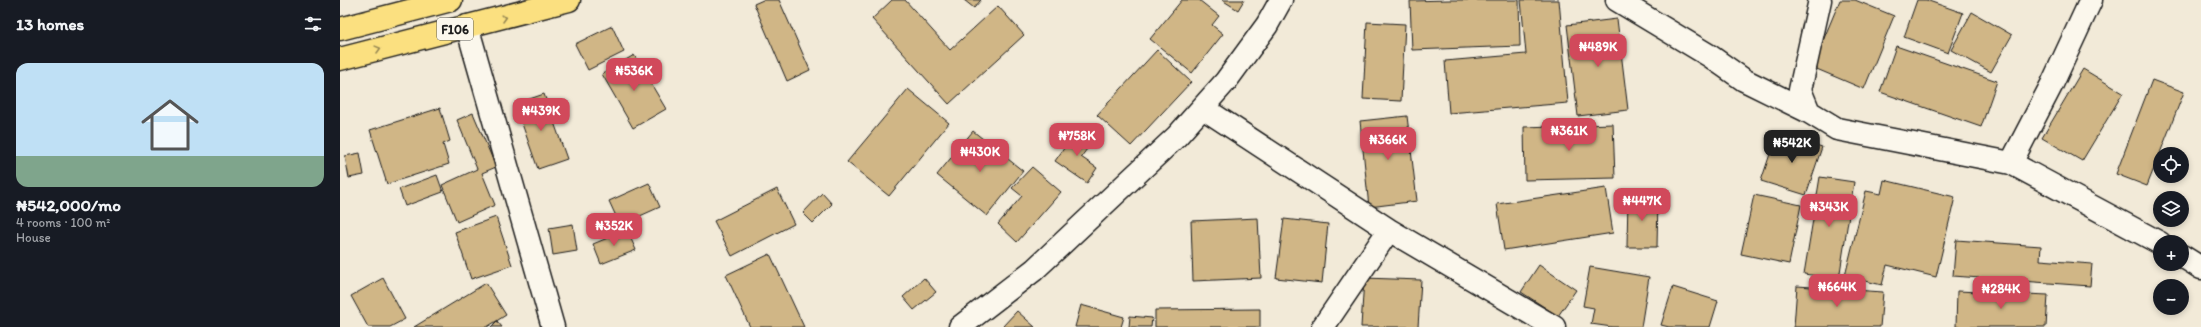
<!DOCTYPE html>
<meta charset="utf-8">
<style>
:root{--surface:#171b24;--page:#20242c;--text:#f1f3f6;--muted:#9ea1a6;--line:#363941;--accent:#d1495b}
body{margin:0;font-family:Itim,sans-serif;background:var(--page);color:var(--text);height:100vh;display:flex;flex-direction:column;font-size:15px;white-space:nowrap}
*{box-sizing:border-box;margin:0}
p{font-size:13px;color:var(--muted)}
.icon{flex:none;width:22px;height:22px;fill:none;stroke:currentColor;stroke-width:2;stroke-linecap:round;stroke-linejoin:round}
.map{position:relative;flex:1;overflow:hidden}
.panel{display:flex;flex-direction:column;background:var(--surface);width:340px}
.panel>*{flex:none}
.buttons{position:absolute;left:1813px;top:147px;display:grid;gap:8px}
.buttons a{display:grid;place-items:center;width:36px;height:36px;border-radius:50%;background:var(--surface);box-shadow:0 2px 6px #0003;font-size:20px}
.price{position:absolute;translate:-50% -34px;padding:0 9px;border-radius:8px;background:var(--accent);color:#fff;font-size:13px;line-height:26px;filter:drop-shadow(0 1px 2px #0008)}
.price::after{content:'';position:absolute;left:50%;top:24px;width:12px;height:9px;margin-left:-6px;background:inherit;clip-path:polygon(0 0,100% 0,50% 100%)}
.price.selected{background:#222;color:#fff}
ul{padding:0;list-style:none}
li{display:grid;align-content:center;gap:8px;height:212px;padding:0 16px}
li+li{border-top:1px solid var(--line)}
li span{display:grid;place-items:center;height:124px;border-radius:12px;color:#555}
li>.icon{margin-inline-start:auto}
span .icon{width:72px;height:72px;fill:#fffc;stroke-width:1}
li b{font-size:17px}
h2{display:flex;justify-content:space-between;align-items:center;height:48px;padding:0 16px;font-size:17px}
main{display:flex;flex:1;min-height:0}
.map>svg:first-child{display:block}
.building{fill:#d0b686;stroke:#1c1c1c}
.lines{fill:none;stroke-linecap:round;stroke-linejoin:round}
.minor-casing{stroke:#1c1c1c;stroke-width:25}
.tertiary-casing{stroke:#1c1c1c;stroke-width:25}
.primary-casing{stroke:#1c1c1c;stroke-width:25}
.minor{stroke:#fbf7ec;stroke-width:22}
.tertiary{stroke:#fbf7ec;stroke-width:22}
.primary{stroke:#fbe080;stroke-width:22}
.oneway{stroke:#978853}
.labels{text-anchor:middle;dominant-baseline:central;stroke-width:3;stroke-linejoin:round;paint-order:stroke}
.shield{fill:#fbf7ec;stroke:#5f5e5a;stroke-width:1}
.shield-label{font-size:13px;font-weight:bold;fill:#1c1c1c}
</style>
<main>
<section class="panel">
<h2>13 homes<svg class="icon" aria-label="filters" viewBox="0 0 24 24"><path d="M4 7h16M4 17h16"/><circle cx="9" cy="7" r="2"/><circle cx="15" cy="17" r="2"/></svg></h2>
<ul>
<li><span style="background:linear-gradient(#bfe0f5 75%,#7fa58c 0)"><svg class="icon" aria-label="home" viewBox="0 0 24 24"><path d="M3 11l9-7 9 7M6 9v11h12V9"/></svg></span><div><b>₦542,000/mo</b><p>4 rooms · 100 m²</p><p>House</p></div></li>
</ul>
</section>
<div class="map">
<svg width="1861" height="327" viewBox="0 0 1861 327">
<rect width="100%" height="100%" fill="#f2ead8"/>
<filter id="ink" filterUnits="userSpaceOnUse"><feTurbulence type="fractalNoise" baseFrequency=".025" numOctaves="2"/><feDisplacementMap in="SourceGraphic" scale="8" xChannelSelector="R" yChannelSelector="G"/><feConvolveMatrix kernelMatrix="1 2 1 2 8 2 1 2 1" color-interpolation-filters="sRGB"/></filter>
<g filter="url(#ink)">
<path class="building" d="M423,0H439L470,70L447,81L414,4Z
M552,0H565L610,50L658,6L684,35L609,104L532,19Z
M624,0H641L634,8Z
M842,0H859L879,16L872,25L883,34L852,73L810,39Z
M882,0H904L898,10Z
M1109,0H1179L1180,46L1072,50L1070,1Z
M1181,0H1219L1228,103L1109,113L1105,61L1186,54Z
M1500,0H1515L1554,16L1524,89L1472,67Z
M1577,0H1586L1623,13L1608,53L1564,37Z
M1632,12L1672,35L1651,72L1611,50Z
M1277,19L1288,110L1238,116L1227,25Z
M1027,22L1065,24L1061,101L1023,99Z
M272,26L284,52L248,70L235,44Z
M1556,46L1657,81L1641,127L1540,92Z
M817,50L851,82L791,146L757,115Z
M294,55L326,109L293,128L262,74Z
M1743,69L1783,93L1742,161L1702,138Z
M1812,80L1844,92L1807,186L1776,174Z
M568,89L609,123L549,196L507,162Z
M204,94L227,159L198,169L175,104Z
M100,108L110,141L103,144L109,164L47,184L30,130Z
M133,113L156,167L142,173L155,205L117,222L102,185L137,169L117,120Z
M1067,116L1077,201L1029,207L1020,121Z
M1273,124L1275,178L1185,180L1184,127Z
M737,130L753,141L741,157L757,168L747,183L715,161Z
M633,131L683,171L647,216L597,175Z
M1437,133L1482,147L1466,195L1421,181Z
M20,153L24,175L9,178L5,156Z
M692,167L721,192L677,242L658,224L682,196L672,188Z
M97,175L103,192L65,206L59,189Z
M1480,177L1514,182L1499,279L1464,274Z
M1544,180L1615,197L1596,277L1547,265L1542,285L1505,276L1526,191L1541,194Z
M309,183L320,207L280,225L269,201Z
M1266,188L1273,233L1164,250L1157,204Z
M437,189L454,224L392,256L374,221Z
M482,193L492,204L473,223L463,213Z
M1414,195L1461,205L1449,264L1401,254Z
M1288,196H1318L1317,247H1287Z
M156,217L172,265L131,279L115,232Z
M918,218L921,278L853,281L851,221Z
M944,219L988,224L982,283L936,278Z
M233,224L237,251L213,255L209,228Z
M287,230L296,250L261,264L253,244Z
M1616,240L1701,246L1700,260L1752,264L1750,286L1613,276Z
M430,254L464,327H410L386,275Z
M1199,265L1236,290L1218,316L1181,292Z
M1250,267L1309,277L1301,327H1272L1251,324L1254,308L1243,306Z
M43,278L65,319L50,327H28L11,296Z
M584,278L596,292L574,310L563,297Z
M1024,278L1081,280L1078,327H1021Z
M146,283L166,315L147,327H74Z
M1457,286L1543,292L1540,327H1454Z
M1333,287L1378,301L1370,327H1329L1321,325Z
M1617,291L1708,295L1706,327H1616Z
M741,305L784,317L781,327H735Z
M920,309V327H815V310Z
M677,311L695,327H662Z
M790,316L812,318L811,327H789Z
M157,321L162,327H151Z"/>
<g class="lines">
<defs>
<path id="minor" d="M1277,0L1370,56L1404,80L1469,112
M1480,0L1460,90L1469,112L1497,129L1671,163L1712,84L1751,0
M863,108L1049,230L1214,327
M1671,163L1820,243
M1842,256L1861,268
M620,327L694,270L837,136L886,81L927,25L941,0
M983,327L1049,230"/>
<path id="tertiary" d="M127,26L213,327"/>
<path id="primary" d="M0,29L111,0
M0,59L229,0"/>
</defs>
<use href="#minor" class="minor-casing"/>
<use href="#tertiary" class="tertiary-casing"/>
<use href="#primary" class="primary-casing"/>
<use href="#minor" class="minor"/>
<use href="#tertiary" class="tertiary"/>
<use href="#primary" class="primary"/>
</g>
<defs><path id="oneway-chevron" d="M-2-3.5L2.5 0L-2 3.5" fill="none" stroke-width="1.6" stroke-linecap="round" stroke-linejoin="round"/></defs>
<g class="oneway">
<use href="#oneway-chevron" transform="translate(164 18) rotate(-15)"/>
<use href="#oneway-chevron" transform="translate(38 49) rotate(-15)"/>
</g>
</g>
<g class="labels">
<rect class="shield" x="97" y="18" width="36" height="22" rx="3"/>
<g class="shield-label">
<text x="115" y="29">F106</text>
</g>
</g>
</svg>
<div class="buttons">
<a><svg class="icon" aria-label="locate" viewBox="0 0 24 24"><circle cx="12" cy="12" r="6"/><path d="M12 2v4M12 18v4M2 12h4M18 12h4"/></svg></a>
<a><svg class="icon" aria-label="layers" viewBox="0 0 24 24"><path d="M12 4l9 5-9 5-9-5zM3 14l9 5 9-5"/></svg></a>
<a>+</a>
<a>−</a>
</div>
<b class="price" style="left:1258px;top:68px">₦489K</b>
<b class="price" style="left:294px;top:92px">₦536K</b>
<b class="price" style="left:201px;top:132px">₦439K</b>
<b class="price" style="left:1229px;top:152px">₦361K</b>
<b class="price" style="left:737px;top:157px">₦758K</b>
<b class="price" style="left:1048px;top:161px">₦366K</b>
<b class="price selected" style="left:1452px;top:164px">₦542K</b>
<b class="price" style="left:640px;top:173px">₦430K</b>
<b class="price" style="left:1302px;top:222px">₦447K</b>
<b class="price" style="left:1489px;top:228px">₦343K</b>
<b class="price" style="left:274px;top:247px">₦352K</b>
<b class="price" style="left:1497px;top:308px">₦664K</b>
<b class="price" style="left:1661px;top:310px">₦284K</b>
</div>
</main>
